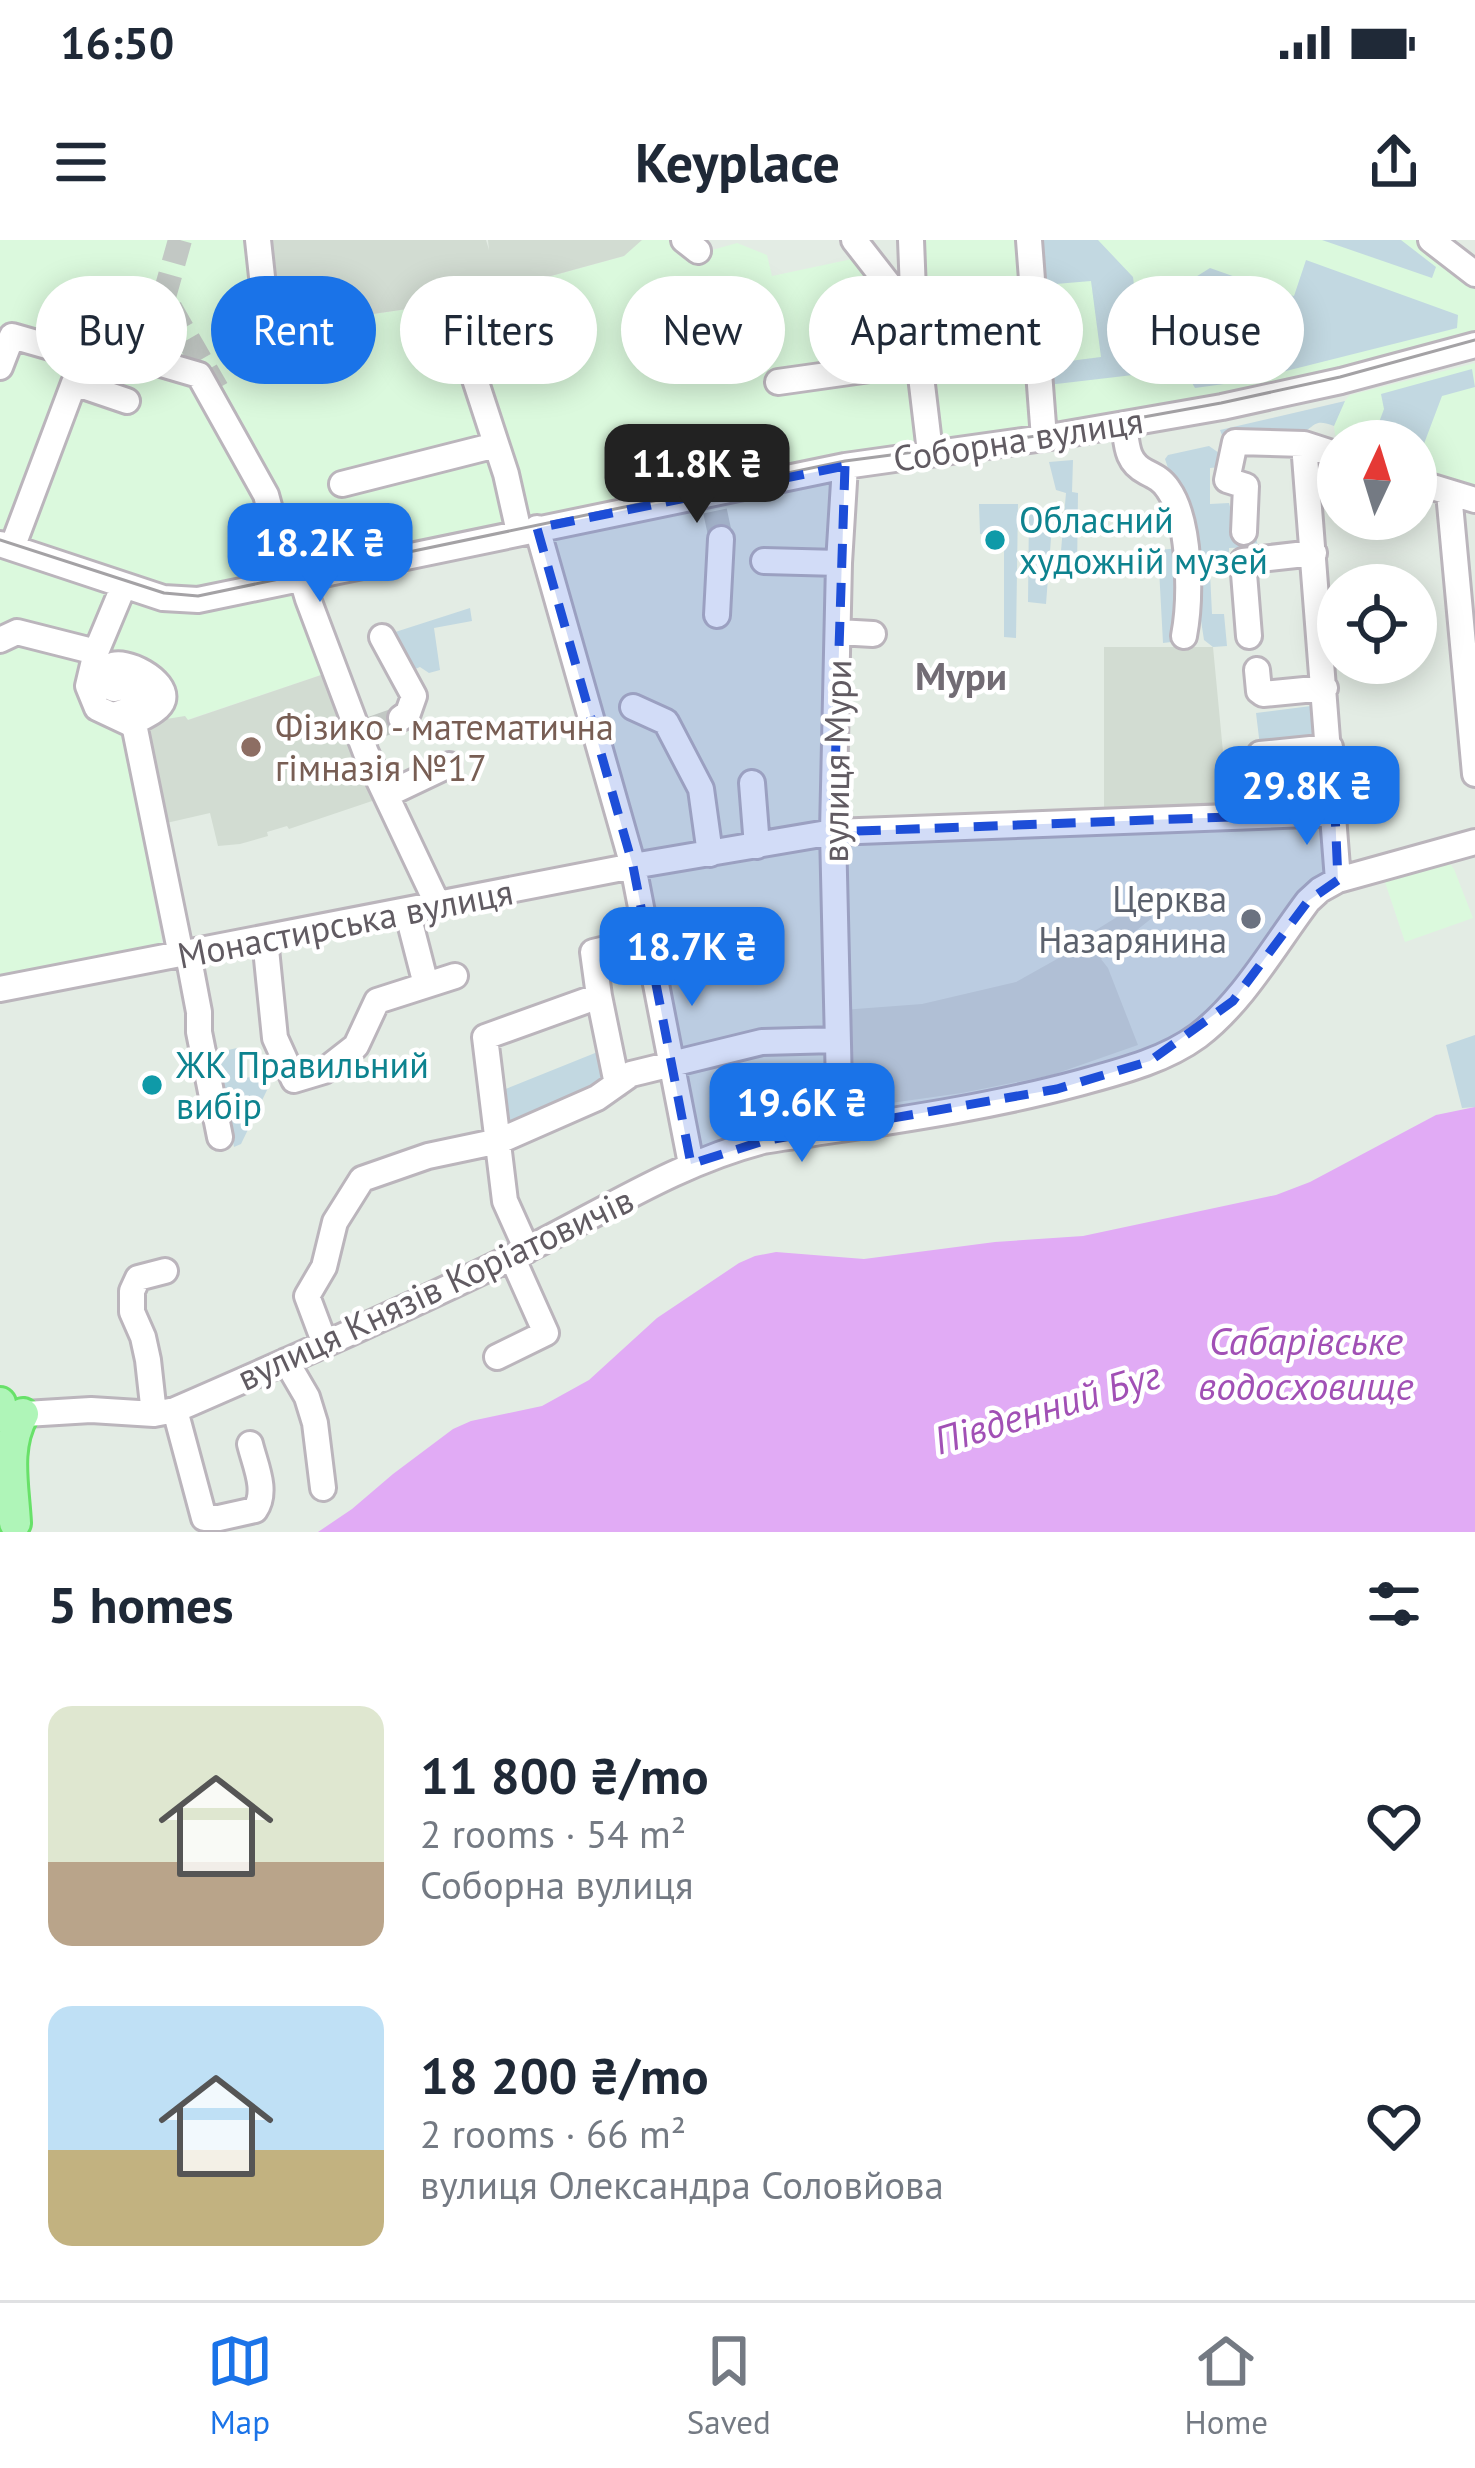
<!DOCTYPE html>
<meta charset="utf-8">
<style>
:root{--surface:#fff;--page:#f2f2f3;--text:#1f2937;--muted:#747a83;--line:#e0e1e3;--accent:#1a73e8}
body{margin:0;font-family:"PT Sans",sans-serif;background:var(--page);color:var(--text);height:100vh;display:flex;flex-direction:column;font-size:45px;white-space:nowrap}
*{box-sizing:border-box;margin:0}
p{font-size:39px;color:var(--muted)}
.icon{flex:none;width:66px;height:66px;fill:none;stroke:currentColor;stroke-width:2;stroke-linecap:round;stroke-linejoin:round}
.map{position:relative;height:1292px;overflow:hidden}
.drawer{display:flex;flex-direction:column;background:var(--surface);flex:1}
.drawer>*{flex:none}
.hud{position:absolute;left:36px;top:36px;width:1404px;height:108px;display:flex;gap:24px}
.needle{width:78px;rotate:4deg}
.controls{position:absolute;left:1317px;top:180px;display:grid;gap:24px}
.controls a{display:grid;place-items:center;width:120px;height:120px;border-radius:50%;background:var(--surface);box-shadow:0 6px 30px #0003;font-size:60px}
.price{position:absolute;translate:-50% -102px;padding:0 27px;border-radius:24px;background:var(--accent);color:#fff;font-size:39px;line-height:78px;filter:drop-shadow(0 3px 6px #0008)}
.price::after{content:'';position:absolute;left:50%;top:72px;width:36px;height:27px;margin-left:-18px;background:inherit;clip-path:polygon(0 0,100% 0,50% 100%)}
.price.active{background:#222;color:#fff}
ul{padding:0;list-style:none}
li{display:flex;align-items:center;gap:36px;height:300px;padding:0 48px}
li span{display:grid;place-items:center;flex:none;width:336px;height:240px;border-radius:24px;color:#555}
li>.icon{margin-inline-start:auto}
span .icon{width:144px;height:144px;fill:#fffc;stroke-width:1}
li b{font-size:51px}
h2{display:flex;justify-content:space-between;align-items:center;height:144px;padding:0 48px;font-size:51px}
.tag{padding:0 42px;border-radius:54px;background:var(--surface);box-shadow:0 6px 30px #0003;font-size:42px;line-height:108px}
.tag.active{background:var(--accent);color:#fff}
.status{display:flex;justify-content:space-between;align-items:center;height:84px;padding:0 60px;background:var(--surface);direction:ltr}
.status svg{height:33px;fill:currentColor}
header{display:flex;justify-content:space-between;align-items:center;height:156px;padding:0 48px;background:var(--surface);font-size:54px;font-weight:700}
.tabs{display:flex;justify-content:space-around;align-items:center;height:168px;border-top:3px solid var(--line);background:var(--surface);font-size:33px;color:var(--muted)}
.tabs a{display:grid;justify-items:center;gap:6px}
.tabs .active{color:var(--accent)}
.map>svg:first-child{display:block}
.commercial{fill:#dbf9dd}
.industrial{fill:#d5dbd5}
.education{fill:#d2dcd2}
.green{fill:#c2d8e1}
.water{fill:#e1abf5}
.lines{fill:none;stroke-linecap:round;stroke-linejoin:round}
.minor-tunnel{stroke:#c2c8c4;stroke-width:24;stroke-dasharray:24 12;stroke-linecap:butt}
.minor-casing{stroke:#bbb5bc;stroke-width:30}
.major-casing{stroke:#68e169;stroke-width:36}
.minor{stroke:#fff;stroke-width:24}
.major{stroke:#aff5b8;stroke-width:30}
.tram{stroke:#a4a2a5;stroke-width:3}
.marked{fill:#1d4ed8;fill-opacity:0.2;stroke:#1d4ed8;stroke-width:9;stroke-dasharray:24 15;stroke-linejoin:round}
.culture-dot{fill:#0f9aa8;stroke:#fff;stroke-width:4.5}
.education-dot{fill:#8d6e63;stroke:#fff;stroke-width:4.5}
.worship-dot{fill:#6b7280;stroke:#fff;stroke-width:4.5}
.labels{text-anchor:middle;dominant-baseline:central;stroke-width:9;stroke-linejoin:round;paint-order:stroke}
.street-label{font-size:36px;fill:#615b62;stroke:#fff}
.culture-label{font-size:36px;fill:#0d838f;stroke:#fff;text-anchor:start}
.education-label{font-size:36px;fill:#785e54;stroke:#fff;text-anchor:start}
.worship-label{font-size:36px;fill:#5b616d;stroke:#fff;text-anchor:end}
.neighbourhood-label{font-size:39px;font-weight:bold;fill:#726c74;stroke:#fff}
.water-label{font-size:39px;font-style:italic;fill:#a150b5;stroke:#fff}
</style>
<div class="status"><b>16:50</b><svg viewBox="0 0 49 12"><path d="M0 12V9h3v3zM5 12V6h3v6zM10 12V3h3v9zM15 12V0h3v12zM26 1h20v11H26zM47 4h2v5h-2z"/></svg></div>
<header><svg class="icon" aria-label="menu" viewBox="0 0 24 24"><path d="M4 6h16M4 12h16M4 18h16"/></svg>Keyplace<svg class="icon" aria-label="share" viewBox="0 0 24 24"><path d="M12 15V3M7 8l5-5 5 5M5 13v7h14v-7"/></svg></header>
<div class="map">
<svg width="1475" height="1292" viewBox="0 0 1475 1292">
<rect width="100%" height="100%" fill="#e3ece4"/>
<path class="commercial" d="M0,0H272L278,64L334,48L338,50L346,78L442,64L501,50L624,16L641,0H702L712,10L737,3L767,15L772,36L852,19L913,76L911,0H1431L1475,34V105L302,338L327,433L187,480L122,495L138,571L162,703L160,711L0,742Z
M1475,123V252L1416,236V201H1345L1335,195L1334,186L1341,165L1350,155Z
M1446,619L1454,629L1473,678L1405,702L1383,636Z"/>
<path class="industrial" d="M1141,662L1152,678L1101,719L1108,728L1138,805L1052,835L962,853L848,869L842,770L922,764L1016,742L1057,719L1081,704L1080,700Z"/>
<path class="education" d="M272,0H486L489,10L488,0H642L624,16L500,50L475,56L471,47L457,51L459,60L442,64L345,78L338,50L334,48L278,65Z
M1104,407H1213L1225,533L1218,534L1219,567L1104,573Z
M327,433L378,559L289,589L287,586L267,592L268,596L240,604L218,606L210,573L162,584L144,489L148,482L185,476L188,480Z"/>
<path class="green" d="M1028,0H1098L1133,37L1143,120L1133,135L1039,146L1038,125L1101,117L1091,41L1032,46Z
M1322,0H1401L1436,27L1432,38Z
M1306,20L1458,75L1457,88L1242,142L1276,51L1294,56Z
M1210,28L1258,45L1224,144L1195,148L1174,112L1167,55Z
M1472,129L1475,147L1442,156L1416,225V201H1372L1384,169L1381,154Z
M1345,161L1334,186C1309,176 1316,192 1296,193C1289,193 1282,190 1275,190C1258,191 1240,196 1223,198L1220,190Z
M1209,206L1219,213L1220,227L1210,228V264L1229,263L1237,292H1255L1258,307L1229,308V331L1210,333L1212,374H1224L1227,406L1213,407L1204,400L1198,361L1180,401L1163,403L1158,310L1180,308L1164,237L1168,228L1165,219L1168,215Z
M1073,220L1072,252L1078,253L1077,335L1059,334L1066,253L1056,250L1049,222Z
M979,264H1018L1016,398L1004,397V295L980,294Z
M1029,271L1053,272L1046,364L1028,362Z
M470,368L472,381L434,388L440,430L429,433L420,427L405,433L386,395Z
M1311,466L1315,499L1260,506L1256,473Z
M1475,795V867L1462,868L1446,805Z
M237,808L245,838L266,834L268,848L241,904L234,907L215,813Z
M605,809L612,841L503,893L498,852Z"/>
<path class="water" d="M1475,867V1292H318L352,1269L393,1234L453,1189L471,1181L542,1166L589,1140L657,1078L739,1023L755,1016L776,1012L864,1019L995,1002L1083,996L1276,955L1310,942L1436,875Z"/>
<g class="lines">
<path class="minor-tunnel" d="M180,0L164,57L217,149
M715,271L721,299
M285,282L292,306
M370,489L401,478"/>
<defs>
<path id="minor" d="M258,0L264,55
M684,0L698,11
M854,0L914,77
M911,0L914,77L930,212
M1029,0L1044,198
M1431,0L1475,34
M470,124L506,234L519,292
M0,127L12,96L54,108L59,94L199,135L266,255L269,266
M778,142L920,122
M1124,184C1127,205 1126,222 1146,232C1156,237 1162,240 1168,249C1191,281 1191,359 1184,396
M1304,204L1338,640
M1416,242L1475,260
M342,244L496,205
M1449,253L1475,534
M537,288L633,626L691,924
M1244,292L1246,246L1227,240L1235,202L1304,204L1338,215
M0,304L163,358L198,360L845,226L1044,198L1222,167L1341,141L1475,105
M292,306L308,359L366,513L438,665
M12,308L74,143L127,161
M764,321L839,323
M124,345L96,412L88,446L97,468L131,484L135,489L181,715
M717,375L721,299
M838,392L873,394
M1249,396L1243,321L1314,313
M382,397L414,456L408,473L401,478
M0,400L17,392L96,412
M1257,430L1259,451L1263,454L1325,448
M633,467L666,482L701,549L710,614
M114,475L147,464L150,455L137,444L114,449L106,445C106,438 104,431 111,426C124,418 168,440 163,460C160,471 140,478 131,484
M1260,514L1330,507
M752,543L757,606
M386,555L449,525
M407,671L423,733
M265,699L275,798L294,840L324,831L356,806L377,761L455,736
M188,714L199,772V792L220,897
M0,749L633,626L833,592L1335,573
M599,756L617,844
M840,889L833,592L839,323L845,226
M527,1010L505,961L485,797L599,756L593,712L648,699
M325,1104L307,1056L324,1027L335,982L362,939L428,916L499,901L597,858L631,834L762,802L837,800
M497,1117L546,1093L512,1017
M286,1121L307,1157L315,1183L323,1248
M175,1170L204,1278H219L255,1270C268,1251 255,1225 250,1204
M154,1174L148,1120L143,1097L132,1072V1051L138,1038L165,1031
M9,1175L91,1170L154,1174L175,1170C292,1119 409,1068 524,1011C603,972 677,923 763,901C869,884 975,871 1079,843C1119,832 1164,821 1198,796C1243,762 1274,706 1308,661L1320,650L1338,640L1475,602"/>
<path id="major" d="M0,1163V1176
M15,1283C13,1245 4,1208 23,1174"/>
</defs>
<use href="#minor" class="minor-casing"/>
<use href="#major" class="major-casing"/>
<use href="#minor" class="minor"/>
<use href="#major" class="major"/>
<path class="tram" d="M0,300L164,353L198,356L845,221L1044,195L1221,163L1340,137L1475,100"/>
</g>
<path class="marked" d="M845,226L833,592L1335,573L1338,640L1308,661L1233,761L1150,821L1057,849L763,901L691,924L633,626L537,288Z"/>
<g class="culture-dot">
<circle cx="995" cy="300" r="12"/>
<circle cx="152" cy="845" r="12"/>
</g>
<circle class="education-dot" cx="251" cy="507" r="12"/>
<circle class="worship-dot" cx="1251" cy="679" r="12"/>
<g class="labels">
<g class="street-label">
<text transform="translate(1018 199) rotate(-9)">Соборна вулиця</text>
<text transform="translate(836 521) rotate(-89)">вулиця Мури</text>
<text transform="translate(345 683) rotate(-11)">Монастирська вулиця</text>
<text transform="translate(435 1048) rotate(-25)">вулиця Князів Коріатовичів</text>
</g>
<g class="culture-label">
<text x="1019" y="279">Обласний<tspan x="1019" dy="41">художній музей</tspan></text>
<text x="176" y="824">ЖК Правильний<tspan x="176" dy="41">вибір</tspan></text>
</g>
<g class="education-label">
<text x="275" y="486">Фізико - математична<tspan x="275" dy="41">гімназія №17</tspan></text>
</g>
<g class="worship-label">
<text x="1227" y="658">Церква<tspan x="1227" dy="41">Назарянина</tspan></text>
</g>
<g class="neighbourhood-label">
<text x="961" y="435">Мури</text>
</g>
<g class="water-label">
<text x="1306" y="1100">Сабарівське<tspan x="1306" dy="45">водосховище</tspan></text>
<text transform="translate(1047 1167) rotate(-17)">Південний Буг</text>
</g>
</g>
</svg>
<div class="controls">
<a><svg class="needle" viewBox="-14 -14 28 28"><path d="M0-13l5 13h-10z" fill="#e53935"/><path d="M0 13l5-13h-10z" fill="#747a83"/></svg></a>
<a><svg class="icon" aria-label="locate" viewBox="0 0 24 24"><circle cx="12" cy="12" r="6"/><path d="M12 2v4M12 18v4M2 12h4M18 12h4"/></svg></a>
</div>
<b class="price active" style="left:697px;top:286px">11.8K ₴</b>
<b class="price" style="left:320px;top:365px">18.2K ₴</b>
<b class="price" style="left:1307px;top:608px">29.8K ₴</b>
<b class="price" style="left:692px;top:769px">18.7K ₴</b>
<b class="price" style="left:802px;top:925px">19.6K ₴</b>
<div class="hud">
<a class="tag">Buy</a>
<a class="tag active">Rent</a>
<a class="tag">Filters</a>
<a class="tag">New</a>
<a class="tag">Apartment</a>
<a class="tag">House</a>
</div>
</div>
<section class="drawer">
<h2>5 homes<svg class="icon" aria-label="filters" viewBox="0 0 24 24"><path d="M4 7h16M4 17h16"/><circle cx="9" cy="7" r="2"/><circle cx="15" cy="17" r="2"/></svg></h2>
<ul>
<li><span style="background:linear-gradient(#dfe7d0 65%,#b9a48a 0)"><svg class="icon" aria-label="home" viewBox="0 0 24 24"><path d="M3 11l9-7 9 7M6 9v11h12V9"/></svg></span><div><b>11 800 ₴/mo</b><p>2 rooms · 54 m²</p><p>Соборна вулиця</p></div><svg class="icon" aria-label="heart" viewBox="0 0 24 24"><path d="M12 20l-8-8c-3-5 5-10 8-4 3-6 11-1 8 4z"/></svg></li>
<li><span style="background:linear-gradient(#bfe0f5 60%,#c2b280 0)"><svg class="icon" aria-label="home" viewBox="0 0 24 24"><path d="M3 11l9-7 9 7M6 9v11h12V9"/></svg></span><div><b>18 200 ₴/mo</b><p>2 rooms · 66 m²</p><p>вулиця Олександра Соловйова</p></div><svg class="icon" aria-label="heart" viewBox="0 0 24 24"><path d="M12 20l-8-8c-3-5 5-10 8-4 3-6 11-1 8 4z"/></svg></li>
</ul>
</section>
<nav class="tabs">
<a class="active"><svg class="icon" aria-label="map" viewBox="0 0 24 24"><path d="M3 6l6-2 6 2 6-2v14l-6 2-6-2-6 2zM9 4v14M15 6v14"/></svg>Map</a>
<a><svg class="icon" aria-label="saved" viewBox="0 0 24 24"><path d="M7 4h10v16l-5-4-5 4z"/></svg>Saved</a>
<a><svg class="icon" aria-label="home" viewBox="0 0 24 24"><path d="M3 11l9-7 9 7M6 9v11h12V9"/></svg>Home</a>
</nav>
